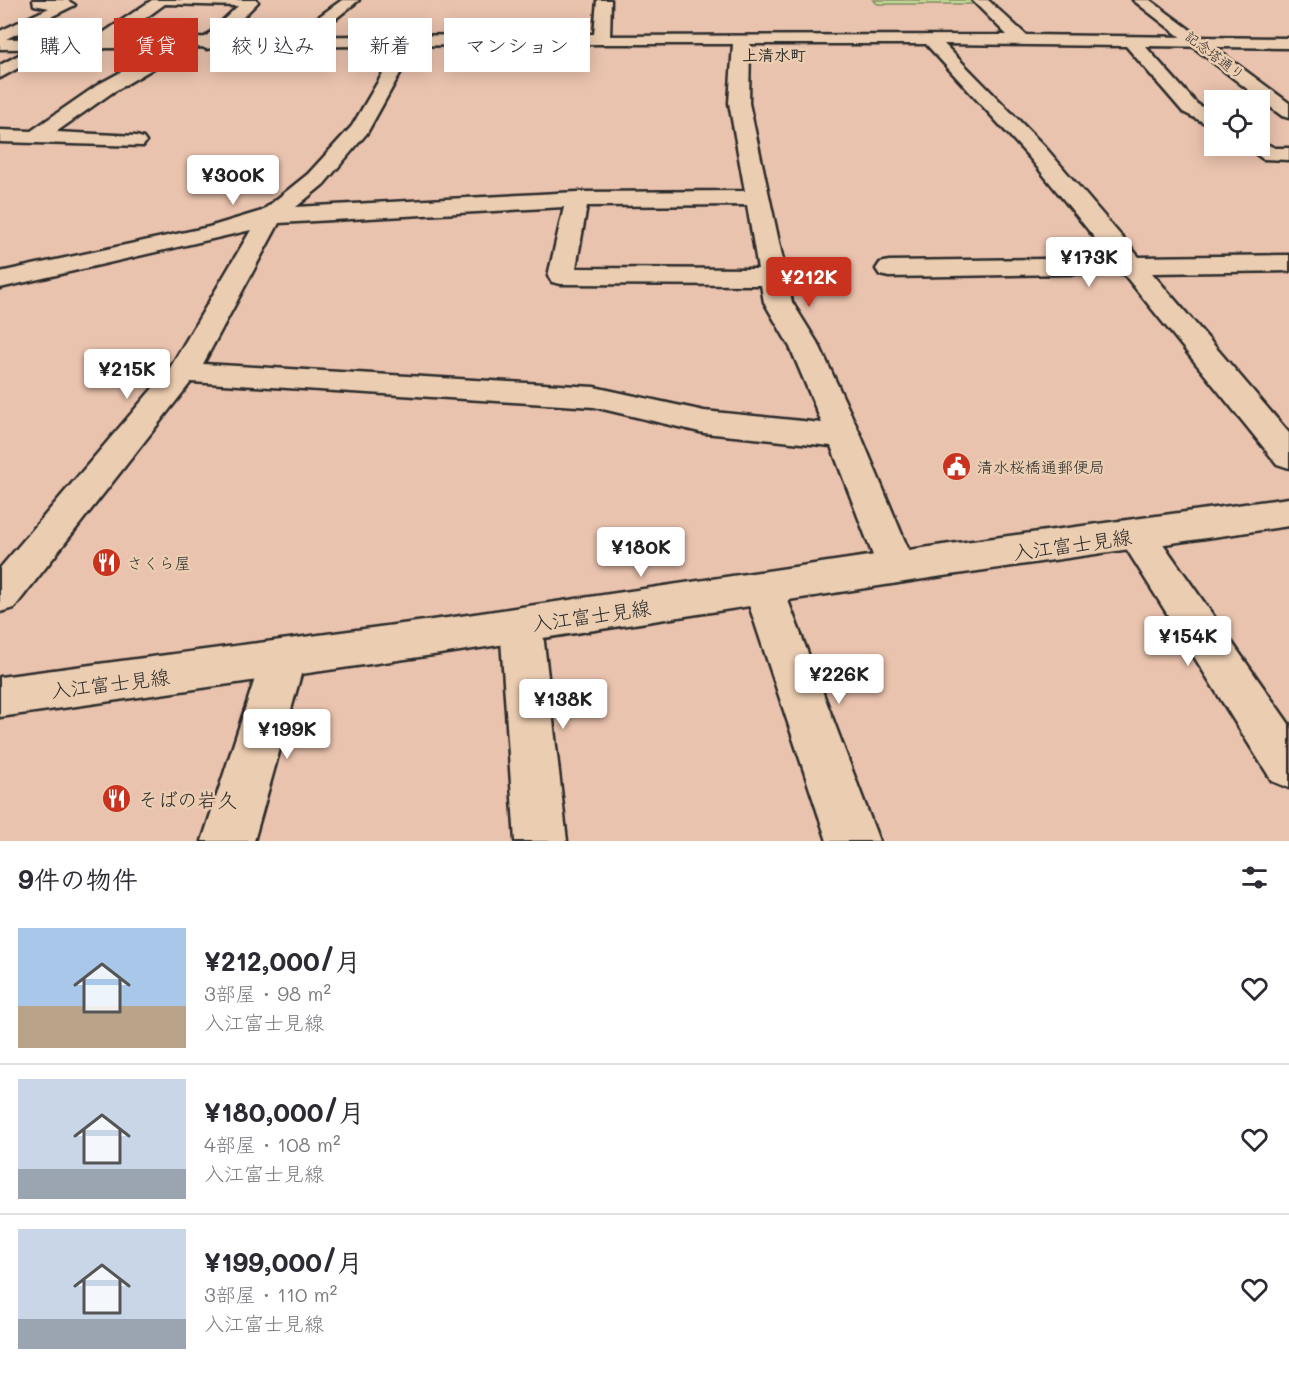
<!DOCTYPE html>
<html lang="ja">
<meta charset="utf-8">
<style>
:root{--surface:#fff;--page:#f2f2f3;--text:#2b2b33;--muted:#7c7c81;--line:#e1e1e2;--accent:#c8321e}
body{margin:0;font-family:Mali,"Klee One",sans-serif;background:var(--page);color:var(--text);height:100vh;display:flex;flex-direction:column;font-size:22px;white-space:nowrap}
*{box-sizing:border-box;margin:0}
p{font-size:20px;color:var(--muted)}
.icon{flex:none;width:33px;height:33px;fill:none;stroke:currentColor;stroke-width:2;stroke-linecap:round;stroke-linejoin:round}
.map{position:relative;height:841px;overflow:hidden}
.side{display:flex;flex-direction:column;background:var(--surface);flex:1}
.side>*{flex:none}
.guide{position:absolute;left:18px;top:18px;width:600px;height:54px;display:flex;gap:12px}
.tools{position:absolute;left:1204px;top:90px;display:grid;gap:12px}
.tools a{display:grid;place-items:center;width:66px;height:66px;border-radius:0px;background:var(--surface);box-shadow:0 3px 15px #0003;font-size:30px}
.price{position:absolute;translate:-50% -51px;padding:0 14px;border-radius:6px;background:#fff;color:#222;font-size:20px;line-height:39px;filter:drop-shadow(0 2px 3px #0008)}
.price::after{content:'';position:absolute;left:50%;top:36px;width:18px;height:14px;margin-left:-9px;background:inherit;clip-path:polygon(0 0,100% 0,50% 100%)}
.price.active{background:var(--accent);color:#fff}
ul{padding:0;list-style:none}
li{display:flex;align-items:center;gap:18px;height:150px;padding:0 18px}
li+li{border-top:2px solid var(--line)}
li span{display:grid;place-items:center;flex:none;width:168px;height:120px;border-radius:0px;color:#555}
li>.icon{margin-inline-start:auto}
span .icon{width:72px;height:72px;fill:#fffc;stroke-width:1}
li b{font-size:26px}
h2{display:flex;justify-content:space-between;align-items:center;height:72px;padding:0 18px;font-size:26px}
.tag{padding:0 21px;border-radius:0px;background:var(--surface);box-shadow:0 3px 15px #0003;font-size:21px;line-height:54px}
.tag.active{background:var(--accent);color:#fff}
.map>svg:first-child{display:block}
.green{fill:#c7df95;stroke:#798560;stroke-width:1.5}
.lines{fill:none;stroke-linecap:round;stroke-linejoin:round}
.minor-casing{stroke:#2b2b2b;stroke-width:5}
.major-casing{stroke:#2b2b2b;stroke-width:5}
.minor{fill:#ebcdb1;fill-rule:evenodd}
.major{fill:#ebcdb1;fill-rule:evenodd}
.labels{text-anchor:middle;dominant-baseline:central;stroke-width:5;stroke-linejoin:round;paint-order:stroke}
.far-street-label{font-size:14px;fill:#2b2b2b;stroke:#ebcdb1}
.far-quarter-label{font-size:16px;font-weight:bold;fill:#2b2b2b;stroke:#ebcdb1}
.poi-label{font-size:16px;fill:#2b2b2b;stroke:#ebcdb1;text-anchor:start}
.near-street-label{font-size:20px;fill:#2b2b2b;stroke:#ebcdb1}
.near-poi-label{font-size:20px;fill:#2b2b2b;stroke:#ebcdb1;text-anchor:start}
</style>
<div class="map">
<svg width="1289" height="841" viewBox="0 0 1289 841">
<rect width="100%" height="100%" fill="#eac3ae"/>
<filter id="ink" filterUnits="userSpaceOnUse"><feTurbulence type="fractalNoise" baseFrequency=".0167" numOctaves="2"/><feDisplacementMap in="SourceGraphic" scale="12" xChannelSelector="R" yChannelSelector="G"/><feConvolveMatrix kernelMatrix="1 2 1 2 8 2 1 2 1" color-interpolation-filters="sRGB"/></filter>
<g filter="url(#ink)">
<path class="green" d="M873,0H974L979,4H878Z"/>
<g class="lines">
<defs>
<path id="minor" d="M33,0H67L75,5L0,42V31L49,8L34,5Z
M152,0H257L258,2L212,48L206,49L198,44L238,6L165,4L103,49H91L89,45L91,41Z
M342,0H359L300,47H288L286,43L288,39Z
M972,0H988L1026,35L1289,38V48L1145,46L1197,104L1215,114V128L1183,112L1126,46L944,44L1045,147L1139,257L1289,255V271L1152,273L1289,433V468L1277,464L1123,273L889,277L880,275L876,269L880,263L889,261L1111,258L1029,157L926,44H750L749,103L792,302L820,347L861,436L916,568L910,579L896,583L882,579L831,446L704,433L594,407L191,382L14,608L0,612V568L170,368L251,230L0,288V272L209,227L262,211L308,174L352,126L402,41L410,36L418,41L367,133L324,184L296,207L577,192L745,191L729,103L733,44H602L594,39L596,36L1007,35ZM747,205L758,269L576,268L587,206ZM564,207L548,276L552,282L561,284L761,285L764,302L790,347L822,423L704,411L594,387L203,364L279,223Z
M182,39L188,40L190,44L188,48L113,92L56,132L136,136L143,138L146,142L143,146L0,142V130L31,131L99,84Z
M47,40L53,41L55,45L53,49L0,78V65Z
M1260,141L1275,148H1289V160L1263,159L1245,146H1260Z
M1137,521L1150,525L1289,724V788L1272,781L1124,545L1118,535L1124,525Z
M764,574L778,579L784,590L879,841H827L744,590L750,579Z
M521,608L536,613L542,625L567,841H515L500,625L506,613Z
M283,641L298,647L305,660L254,841H202L261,660L268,647Z"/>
<path id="major" d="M597,0H611L610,39L602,44L0,49V39L594,34Z
M1133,0H1150L1289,103V118L1282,116Z
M1289,498V526L943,576L447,653L0,717V677L447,618L943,545Z"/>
</defs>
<use href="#minor" class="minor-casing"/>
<use href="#major" class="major-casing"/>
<use href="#minor" class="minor"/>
<use href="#major" class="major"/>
</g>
</g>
<defs>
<symbol id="civic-disc" viewBox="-11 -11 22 22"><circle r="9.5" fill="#c8321e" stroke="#ebcdb1"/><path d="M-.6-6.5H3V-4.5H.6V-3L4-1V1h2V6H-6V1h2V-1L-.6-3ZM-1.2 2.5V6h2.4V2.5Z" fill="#fff"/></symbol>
<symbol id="restaurant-disc" viewBox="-11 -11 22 22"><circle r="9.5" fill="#c8321e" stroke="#ebcdb1"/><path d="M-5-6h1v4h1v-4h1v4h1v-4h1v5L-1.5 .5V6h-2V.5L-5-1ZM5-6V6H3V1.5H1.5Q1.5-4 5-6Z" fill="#fff"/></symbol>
</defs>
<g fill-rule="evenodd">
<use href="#civic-disc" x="940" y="450" width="33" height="33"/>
<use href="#restaurant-disc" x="90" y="546" width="33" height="33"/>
<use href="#restaurant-disc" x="100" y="782" width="33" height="33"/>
</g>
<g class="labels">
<g class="far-street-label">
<text transform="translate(1215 55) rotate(37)">記念塔通り</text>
</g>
<g class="far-quarter-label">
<text x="774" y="54">上清水町</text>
</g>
<g class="poi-label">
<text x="977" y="466">清水桜橋通郵便局</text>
<text x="127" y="562">さくら屋</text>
</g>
<g class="near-street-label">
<text transform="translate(1072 544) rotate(-8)">入江富士見線</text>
<text transform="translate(591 615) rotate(-8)">入江富士見線</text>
<text transform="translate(110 683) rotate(-7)">入江富士見線</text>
</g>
<g class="near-poi-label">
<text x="138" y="799">そばの岩久</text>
</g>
</g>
</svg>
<div class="tools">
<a><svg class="icon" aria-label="locate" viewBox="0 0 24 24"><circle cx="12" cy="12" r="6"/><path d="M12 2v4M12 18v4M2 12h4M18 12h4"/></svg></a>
</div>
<b class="price" style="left:233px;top:206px">¥300K</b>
<b class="price" style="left:1089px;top:288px">¥173K</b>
<b class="price active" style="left:809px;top:308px">¥212K</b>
<b class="price" style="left:127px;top:400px">¥215K</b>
<b class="price" style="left:641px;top:578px">¥180K</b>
<b class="price" style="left:1188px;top:667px">¥154K</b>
<b class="price" style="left:839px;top:705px">¥226K</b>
<b class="price" style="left:563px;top:730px">¥138K</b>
<b class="price" style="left:287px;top:760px">¥199K</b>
<div class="guide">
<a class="tag">購入</a>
<a class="tag active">賃貸</a>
<a class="tag">絞り込み</a>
<a class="tag">新着</a>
<a class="tag">マンション</a>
</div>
</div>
<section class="side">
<h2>9件の物件<svg class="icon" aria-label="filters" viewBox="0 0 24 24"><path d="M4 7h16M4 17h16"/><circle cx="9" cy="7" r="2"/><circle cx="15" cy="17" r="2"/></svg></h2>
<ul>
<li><span style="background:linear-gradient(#a9c7e8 65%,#b9a48a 0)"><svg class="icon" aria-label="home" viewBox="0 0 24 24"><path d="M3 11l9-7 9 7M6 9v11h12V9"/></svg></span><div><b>¥212,000/月</b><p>3部屋 · 98 m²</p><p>入江富士見線</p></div><svg class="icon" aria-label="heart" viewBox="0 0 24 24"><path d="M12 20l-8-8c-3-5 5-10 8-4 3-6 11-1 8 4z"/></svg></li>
<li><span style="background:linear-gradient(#c9d6e8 75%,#9aa5b1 0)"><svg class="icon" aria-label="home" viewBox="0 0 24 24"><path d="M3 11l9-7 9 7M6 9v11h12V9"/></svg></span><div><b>¥180,000/月</b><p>4部屋 · 108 m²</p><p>入江富士見線</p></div><svg class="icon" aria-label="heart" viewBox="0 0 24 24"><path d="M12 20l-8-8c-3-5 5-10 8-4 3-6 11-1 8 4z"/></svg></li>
<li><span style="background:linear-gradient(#c9d6e8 75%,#9aa5b1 0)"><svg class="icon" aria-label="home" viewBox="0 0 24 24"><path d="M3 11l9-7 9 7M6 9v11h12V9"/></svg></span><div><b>¥199,000/月</b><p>3部屋 · 110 m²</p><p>入江富士見線</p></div><svg class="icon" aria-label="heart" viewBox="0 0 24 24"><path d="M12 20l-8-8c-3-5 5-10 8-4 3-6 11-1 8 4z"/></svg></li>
</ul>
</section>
